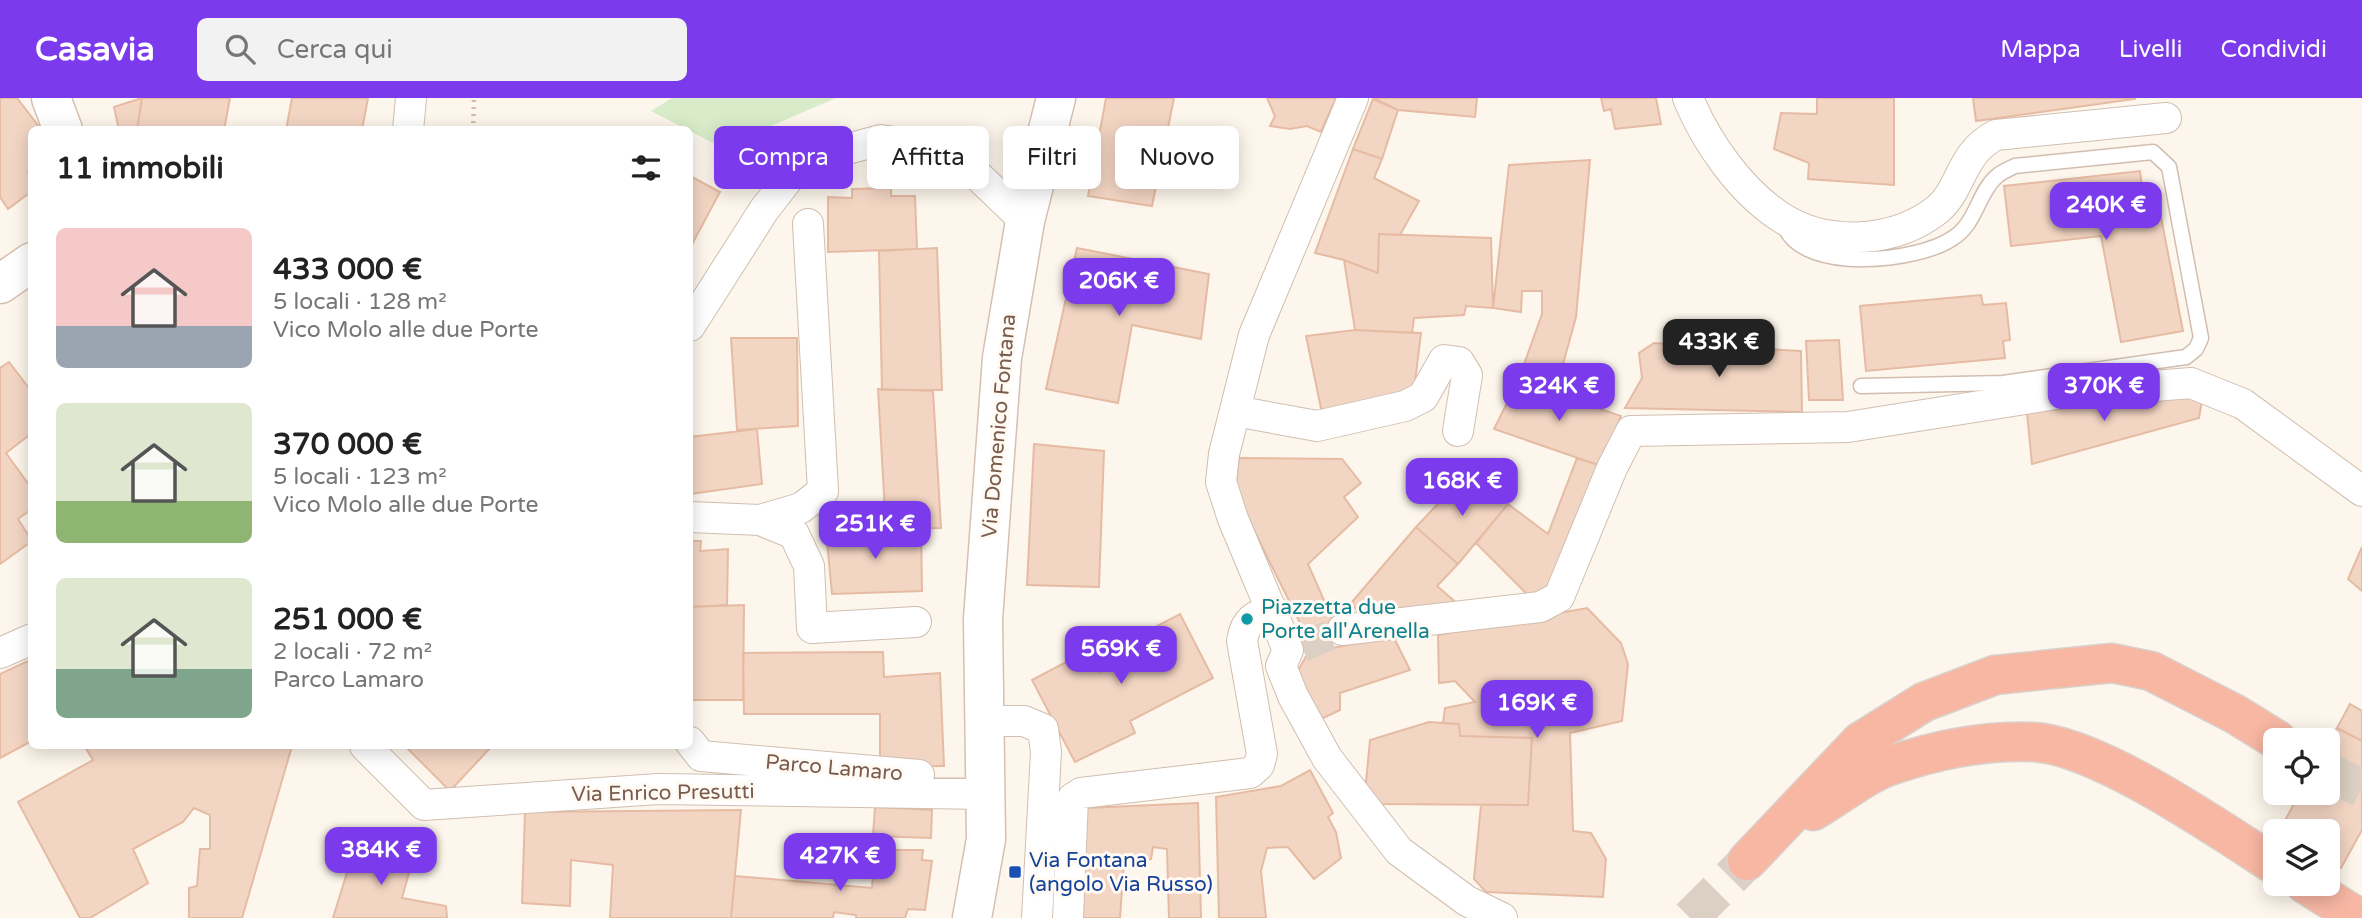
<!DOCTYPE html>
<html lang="it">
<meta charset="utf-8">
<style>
:root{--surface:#fff;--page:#f2f2f2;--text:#222;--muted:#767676;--accent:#7c3aed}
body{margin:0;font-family:"Varela Round",sans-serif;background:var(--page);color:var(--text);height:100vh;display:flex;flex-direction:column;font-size:26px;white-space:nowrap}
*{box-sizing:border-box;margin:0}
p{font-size:23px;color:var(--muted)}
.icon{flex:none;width:38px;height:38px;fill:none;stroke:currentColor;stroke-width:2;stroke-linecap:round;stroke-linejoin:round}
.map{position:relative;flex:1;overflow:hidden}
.panel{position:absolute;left:28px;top:28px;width:665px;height:623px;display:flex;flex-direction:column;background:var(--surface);border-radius:10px;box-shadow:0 4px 18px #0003}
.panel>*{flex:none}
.top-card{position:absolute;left:714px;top:28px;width:665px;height:63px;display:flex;gap:14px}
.buttons{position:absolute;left:2263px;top:630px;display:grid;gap:14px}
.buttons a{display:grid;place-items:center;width:77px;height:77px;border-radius:10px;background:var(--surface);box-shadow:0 4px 18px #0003;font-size:35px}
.price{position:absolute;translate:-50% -60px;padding:0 16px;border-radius:14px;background:var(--accent);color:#fff;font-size:23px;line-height:46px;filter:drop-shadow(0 2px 4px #0008)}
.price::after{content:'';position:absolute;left:50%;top:42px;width:21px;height:16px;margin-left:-10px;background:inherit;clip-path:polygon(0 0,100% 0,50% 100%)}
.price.selected{background:#222;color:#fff}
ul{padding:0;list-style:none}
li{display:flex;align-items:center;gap:21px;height:175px;padding:0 28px}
li span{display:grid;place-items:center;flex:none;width:196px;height:140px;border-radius:10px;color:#555}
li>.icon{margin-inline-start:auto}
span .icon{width:84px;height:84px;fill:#fffc;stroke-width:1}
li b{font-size:30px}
h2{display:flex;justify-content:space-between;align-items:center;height:84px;padding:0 28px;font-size:30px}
.tag{padding:0 24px;border-radius:10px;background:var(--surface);box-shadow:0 4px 18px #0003;font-size:24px;line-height:63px}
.tag.selected{background:var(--accent);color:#fff}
header{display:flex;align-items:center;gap:42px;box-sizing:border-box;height:98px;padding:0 35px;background:var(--accent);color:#fff}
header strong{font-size:33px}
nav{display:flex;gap:38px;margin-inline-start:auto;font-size:24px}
.search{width:490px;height:63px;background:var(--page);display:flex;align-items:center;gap:18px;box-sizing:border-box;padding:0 24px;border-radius:10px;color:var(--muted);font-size:26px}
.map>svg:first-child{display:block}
.green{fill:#d8ecc9}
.building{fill:#f3d5c3;stroke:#e6bba3;stroke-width:2}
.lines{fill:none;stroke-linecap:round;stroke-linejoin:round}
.minor-tunnel{stroke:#dcd0c4;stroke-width:30;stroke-dasharray:30 15;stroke-linecap:butt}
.motorway-tunnel{stroke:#dcd0c4;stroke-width:38;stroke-dasharray:38 19;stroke-linecap:butt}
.service-casing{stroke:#d1beb0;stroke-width:17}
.minor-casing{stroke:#d1beb0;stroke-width:32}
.secondary-casing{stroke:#d6c0b0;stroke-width:41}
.motorway-casing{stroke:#dad1cd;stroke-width:41}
.path{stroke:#d9b8a5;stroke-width:4.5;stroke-dasharray:2 5;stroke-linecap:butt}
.service{stroke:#fff;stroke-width:14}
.minor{stroke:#fff;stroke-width:30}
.secondary{stroke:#fff;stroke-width:38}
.motorway{stroke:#f7b7a3;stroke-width:38}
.culture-dot{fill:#0f9aa8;stroke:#fffaf3;stroke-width:2.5}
.transit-dot{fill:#1a4fb4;stroke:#fffaf3;stroke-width:2.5}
.labels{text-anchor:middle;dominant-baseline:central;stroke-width:6;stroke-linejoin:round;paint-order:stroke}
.street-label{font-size:21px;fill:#7a5c4d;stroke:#fffaf3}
.culture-label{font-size:21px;fill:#0d838f;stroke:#fffaf3;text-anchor:start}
.transit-label{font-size:21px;fill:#164399;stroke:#fffaf3;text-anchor:start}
</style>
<header>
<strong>Casavia</strong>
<div class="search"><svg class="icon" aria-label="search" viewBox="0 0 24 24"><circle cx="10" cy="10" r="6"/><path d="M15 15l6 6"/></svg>Cerca qui</div>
<nav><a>Mappa</a><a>Livelli</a><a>Condividi</a></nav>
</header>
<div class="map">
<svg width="2362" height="820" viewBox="0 0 2362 820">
<rect width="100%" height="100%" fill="#fdf6ec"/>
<path class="green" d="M672,0H836L764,31L715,46L651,13Z"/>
<path class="building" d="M0,0H17L40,30L32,32L30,39L32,70L28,73L32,77V93L8,111L0,99Z
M142,0H230L224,32H137Z
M142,0L137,32H119L114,9Z
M292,0H368L362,32H286Z
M1106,0H1174L1152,108L1088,98Z
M1267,0H1336L1321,34L1307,28L1290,31L1270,28L1275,18Z
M1373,0H1477L1475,19L1398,12Z
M1601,0H1656L1661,26L1615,31L1611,11L1604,13Z
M1817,0H1894V87L1808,81L1809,65L1774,51L1781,15L1817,16Z
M1973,0H2135V1L1976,23Z
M1373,1L1398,12L1382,61L1353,51Z
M1353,51L1382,61L1374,80L1419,103L1400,137L1379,136L1378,175L1344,162L1315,155Z
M1590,62L1576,219L1555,295L1518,283L1542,216V193H1522L1521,214L1493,210L1509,67Z
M2140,73L2145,117L2160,114L2183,233L2121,244L2101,138L2011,148L2004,88Z
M690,78L720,94L690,150Z
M891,90V98H915L917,151L828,154V99L852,100V91Z
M1379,136L1491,140L1493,210L1466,208L1464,217L1414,220L1412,235L1355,232L1344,162L1378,175Z
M937,150L942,292H882L879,153Z
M1077,150L1209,176L1201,241L1132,227L1118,305L1046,291Z
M1981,197L1983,207L2006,205L2010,242L2003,243L2005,260L1866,273L1860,208Z
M1355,232L1421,235L1414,292L1322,315L1306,238Z
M731,240H797L798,328L737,332Z
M1839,242L1843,302H1809L1806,243Z
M1654,245L1801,253L1802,314L1625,310L1642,280L1639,255Z
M9,264L32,294V335L6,355L32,391V411L18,421L32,443L0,466V270Z
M1518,283L1621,318L1601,368L1494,331Z
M878,291L933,293L941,430L886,431Z
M2179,297L2202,302L2199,320L2032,366L2027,315L2108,300Z
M757,331L762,386L690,396V339Z
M1034,346L1104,353L1099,489L1027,487Z
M1239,360L1342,361L1361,385L1344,399L1358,419L1308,466L1334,525L1305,535L1235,394Z
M1577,360L1601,368L1555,479L1544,492L1531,500L1476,445L1508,406L1548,436Z
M1465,377L1508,406L1458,466L1416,429Z
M1416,429L1458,466L1437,488L1459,507L1360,519L1352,504Z
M886,431H921L922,493L832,496L826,433Z
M690,443H701L700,453L728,451L727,507L690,509Z
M2362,449V493L2348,481Z
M744,507L743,602H690V509Z
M1587,510L1621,545L1628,566L1622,623L1570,635L1573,733L1591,735L1606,761L1603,799L1486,794L1474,781L1481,707H1528L1532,640L1460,638L1459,626L1443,625L1445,610L1475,604L1455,583L1439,585L1438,537Z
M1180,516L1213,580L1130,623L1135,635L1075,664L1032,582L1089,552L1100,574L1111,568L1105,555Z
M1393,538L1410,572L1340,595V612L1319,622L1294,580L1308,555Z
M883,554L884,579L940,575L944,668H880V616H744L743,555Z
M32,561V643L0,660V576Z
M2350,606L2362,613V643L2337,630Z
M1429,624L1459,626L1460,638L1532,640L1528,707L1380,706L1365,695L1370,642Z
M2337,630L2362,643V732L2341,770L2328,762V733H2279L2300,695H2328V647Z
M405,648H492L450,693Z
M85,649L292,648L242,820H189V790L197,788L200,751H210V717L194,710L183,724L133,751L148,785L90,820H80L18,704L93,662Z
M1310,672L1333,715L1328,719L1336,734L1341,760L1314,781L1288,749L1267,750L1261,773L1266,820H1219L1216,699L1281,688Z
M1198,705L1201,820H1169L1167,751L1153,749L1151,761L1142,764H1124L1120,820H1079L1087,710Z
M875,709L932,712L931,740L873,738Z
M741,712L731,820H610L613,767L571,762L570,808L522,805L525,714Z
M357,742L396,750L412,764L402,800L446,808L447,820H333Z
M875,752H923L922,762L932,763L925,812L908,811L905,820H856V817L834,814L833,820H731L735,778L872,790Z"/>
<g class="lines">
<path class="minor-tunnel" d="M1302,549L1342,532"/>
<path class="motorway-tunnel" d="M2328,673L2362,691
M1690,820L1747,763"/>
<defs>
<path id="service" d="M1785,129C1804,176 1919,164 1953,140C1976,126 1978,95 1996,79C2001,74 2009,71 2015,68L2153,54L2169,69L2201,240L2196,251L2186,259L2003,285L1861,288"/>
<path id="minor" d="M1353,0L1254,237L1224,356L1221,384L1233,421L1288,552L1281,568L1293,598L1327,660L1399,753L1467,803L1502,820
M1688,0C1706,44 1741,94 1782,120C1828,149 1896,145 1938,111C1962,91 1960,55 1996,37L2166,20
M408,32L411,0
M690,228L764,112L802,63L881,42L951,52L1025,123
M1235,313L1317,328L1405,308L1423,299L1444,262L1459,264L1467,277L1458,333
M690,419L760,422L794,436L809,468L812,530L916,524
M760,422L801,410L823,393L808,126
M1342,532L1540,509L1559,499L1612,370L1631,333L1848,329L2056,296L2191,285L2243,306L2362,393
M0,555L32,541
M984,623H1024L1043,631L1046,654L1037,820
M690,644L701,658L919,677
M365,648L424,707L658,691L986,696
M1068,820L1073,700L1081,695L1250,675L1259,667L1262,656L1242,543C1245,523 1254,516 1274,513"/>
<path id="secondary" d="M51,0L63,32
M0,186L32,164
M972,820L986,741L983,521L1002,260L1025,123L1056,0"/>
<path id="motorway" d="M1813,713C1838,699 1865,676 1892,667C1936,652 1987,642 2033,644C2098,647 2218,731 2275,767
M1747,763L1860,644L1924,604L1995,577L2112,565L2151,573L2235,616L2277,642
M2305,786L2359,820"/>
</defs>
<use href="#service" class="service-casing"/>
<use href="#minor" class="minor-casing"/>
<use href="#secondary" class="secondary-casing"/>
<use href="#motorway" class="motorway-casing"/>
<path class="path" d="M473,32L474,0"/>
<use href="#service" class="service"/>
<use href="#minor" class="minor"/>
<use href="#secondary" class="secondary"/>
<use href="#motorway" class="motorway"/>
</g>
<circle class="culture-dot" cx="1247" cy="521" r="7"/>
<rect class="transit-dot" x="1008" y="767" width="14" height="14" rx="3.5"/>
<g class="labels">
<g class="street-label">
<text transform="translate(999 328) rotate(-85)">Via Domenico Fontana</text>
<text transform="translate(834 670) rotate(5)">Parco Lamaro</text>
<text transform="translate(663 695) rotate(-1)">Via Enrico Presutti</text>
</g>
<g class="culture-label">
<text x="1261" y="509">Piazzetta due<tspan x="1261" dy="24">Porte all'Arenella</tspan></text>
</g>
<g class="transit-label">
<text x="1029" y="762">Via Fontana<tspan x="1029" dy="24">(angolo Via Russo)</tspan></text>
</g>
</g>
</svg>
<div class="buttons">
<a><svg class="icon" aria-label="locate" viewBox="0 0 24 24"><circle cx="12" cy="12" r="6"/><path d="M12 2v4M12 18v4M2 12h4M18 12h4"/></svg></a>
<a><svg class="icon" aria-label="layers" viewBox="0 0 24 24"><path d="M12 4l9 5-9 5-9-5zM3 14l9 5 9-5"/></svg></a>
</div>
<b class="price" style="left:2106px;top:144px">240K €</b>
<b class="price" style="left:1119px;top:220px">206K €</b>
<b class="price selected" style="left:1719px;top:281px">433K €</b>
<b class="price" style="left:1559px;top:325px">324K €</b>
<b class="price" style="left:2104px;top:325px">370K €</b>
<b class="price" style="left:1462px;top:420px">168K €</b>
<b class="price" style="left:875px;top:463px">251K €</b>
<b class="price" style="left:1121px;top:588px">569K €</b>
<b class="price" style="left:1537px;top:642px">169K €</b>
<b class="price" style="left:381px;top:789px">384K €</b>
<b class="price" style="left:840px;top:795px">427K €</b>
<div class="top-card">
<a class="tag selected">Compra</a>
<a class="tag">Affitta</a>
<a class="tag">Filtri</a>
<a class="tag">Nuovo</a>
</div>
<section class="panel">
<h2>11 immobili<svg class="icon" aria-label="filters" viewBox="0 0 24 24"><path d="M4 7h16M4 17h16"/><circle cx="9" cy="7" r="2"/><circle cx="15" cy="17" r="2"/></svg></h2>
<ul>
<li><span style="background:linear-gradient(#f6c9c9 70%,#9aa5b1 0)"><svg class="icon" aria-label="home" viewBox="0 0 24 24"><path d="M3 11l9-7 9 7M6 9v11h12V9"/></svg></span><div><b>433 000 €</b><p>5 locali · 128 m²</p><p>Vico Molo alle due Porte</p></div></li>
<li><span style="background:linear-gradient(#dfe7d0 70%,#8fb573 0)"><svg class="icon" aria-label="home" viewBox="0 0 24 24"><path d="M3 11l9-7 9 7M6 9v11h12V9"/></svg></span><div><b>370 000 €</b><p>5 locali · 123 m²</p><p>Vico Molo alle due Porte</p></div></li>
<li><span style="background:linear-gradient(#dfe7d0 65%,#7fa58c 0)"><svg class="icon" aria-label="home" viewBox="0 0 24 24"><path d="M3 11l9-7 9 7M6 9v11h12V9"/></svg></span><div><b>251 000 €</b><p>2 locali · 72 m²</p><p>Parco Lamaro</p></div></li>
</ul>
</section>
</div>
